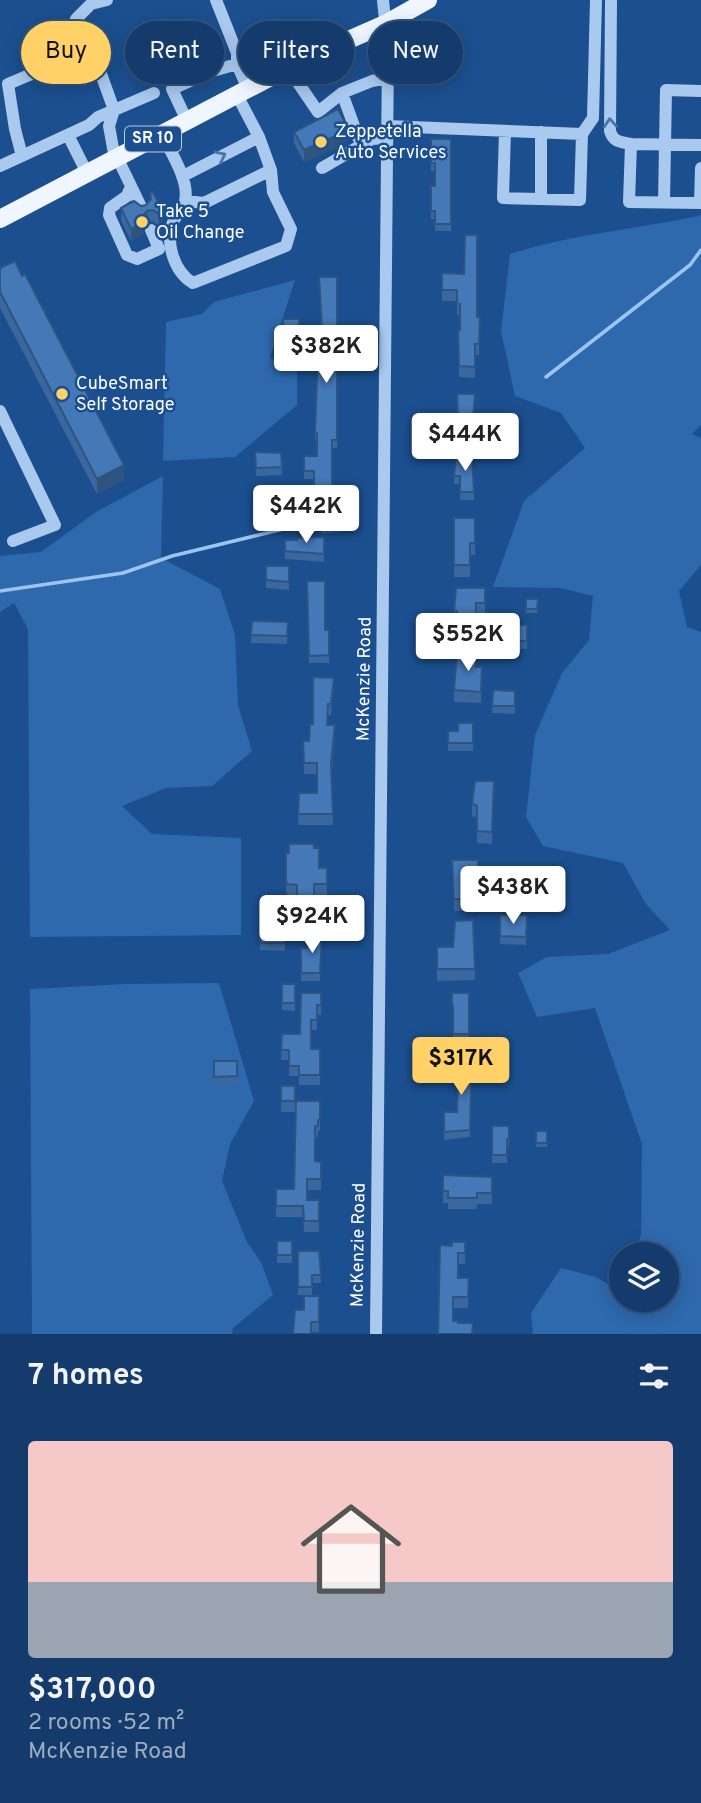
<!DOCTYPE html>
<meta charset="utf-8">
<style>
:root{--surface:#143b6b;--page:#214673;--text:#f1f3f6;--muted:#9dadc1;--line:#33557e;--accent:#ffd166}
body{margin:0;font-family:Overpass,sans-serif;background:var(--page);color:var(--text);height:100vh;display:flex;flex-direction:column;font-size:26px;white-space:nowrap}
*{box-sizing:border-box;margin:0}
p{font-size:23px;color:var(--muted)}
.icon{flex:none;width:38px;height:38px;fill:none;stroke:currentColor;stroke-width:2;stroke-linecap:round;stroke-linejoin:round}
.map{position:relative;height:1334px;overflow:hidden}
.sheet{display:flex;flex-direction:column;background:var(--surface);flex:1}
.sheet>*{flex:none}
.top-card{position:absolute;left:21px;top:21px;width:660px;height:63px;display:flex;gap:14px}
.tools{position:absolute;left:609px;top:1242px;display:grid;gap:14px}
.tools a{display:grid;place-items:center;width:70px;height:70px;border-radius:50%;background:var(--surface);box-shadow:0 4px 18px #0003,0 0 0 2px var(--line);font-size:35px}
.price{position:absolute;translate:-50% -60px;padding:0 16px;border-radius:7px;background:#fff;color:#222;font-size:23px;line-height:46px;filter:drop-shadow(0 2px 4px #0008)}
.price::after{content:'';position:absolute;left:50%;top:42px;width:21px;height:16px;margin-left:-10px;background:inherit;clip-path:polygon(0 0,100% 0,50% 100%)}
.price.on{background:var(--accent);color:#111}
ul{padding:0;list-style:none}
li{display:grid;align-content:center;gap:14px;height:371px;padding:0 28px}
li+li{border-top:2px solid var(--line)}
li span{display:grid;place-items:center;height:217px;border-radius:7px;color:#555}
li>.icon{margin-inline-start:auto}
span .icon{width:126px;height:126px;fill:#fffc;stroke-width:1}
li b{font-size:30px}
h2{display:flex;justify-content:space-between;align-items:center;height:84px;padding:0 28px;font-size:30px}
.pill{padding:0 24px;border-radius:32px;background:var(--surface);box-shadow:0 4px 18px #0003,0 0 0 2px var(--line);font-size:24px;line-height:63px}
.pill.on{background:var(--accent);color:#111}
.map>svg:first-child{display:block}
.green{fill:#2e69ad}
.lines{fill:none;stroke-linecap:round;stroke-linejoin:round}
.stream{stroke:#9cc4f0;stroke-width:3.5}
.minor{stroke:#a9c9ee;stroke-width:12}
.major{stroke:#f0f6ff;stroke-width:18}
.wall{fill:#3a679d}
.shaded-wall{fill:#305480}
.building{fill:#4478b7;stroke:#305480;stroke-width:2}
.oneway{stroke:#4674ac}
.poi-dot{fill:#ffd166;stroke:#1b4f8f;stroke-width:2.5}
.labels{text-anchor:middle;dominant-baseline:central;stroke-width:5;stroke-linejoin:round;paint-order:stroke}
.shield{fill:#1b4f8f;stroke:#bbcadd;stroke-width:2}
.shield-label{font-size:16px;font-weight:bold;fill:#fff}
.poi-label{font-size:18px;fill:#fff;stroke:#1b4f8f;text-anchor:start}
.street-label{font-size:18px;fill:#fff;stroke:#1b4f8f}
</style>
<div class="map">
<svg width="701" height="1334" viewBox="0 0 701 1334">
<rect width="100%" height="100%" fill="#1b4f8f"/>
<path class="green" d="M701,214V425L692,434L701,438V565L679,591L687,627L701,632V1334H533L531,1313L561,1268L596,1277L621,1292V1300H667V1255H635L641,1234L642,1144L595,1008L537,1017L518,973L547,957L608,954L670,930L646,904L623,863L543,846L526,817L535,735L562,673L589,640L593,596L560,588L493,587L524,501L585,448L561,413L515,396L501,331L510,254C572,234 637,229 699,216Z
M295,280L270,358L297,369V405L235,457L163,461L166,322L202,314L214,302Z
M163,476L161,558L220,589L235,635L238,705L252,751L212,786L166,788L122,806L152,834L241,838V935L30,937L28,629L14,603L0,612V556L41,552L96,512Z
M219,983L254,1101L230,1144L222,1181L247,1242L262,1264L273,1295L233,1328L232,1334H32L30,989L126,984Z"/>
<g class="lines">
<path class="stream" d="M546,377L690,265L701,250
M0,591L123,573L172,556L308,523"/>
<path class="minor" d="M216,0L237,53V64L248,89
M611,0L610,131C613,142 620,142 631,144L629,202L700,203L701,168
M86,51L96,60L114,110L109,126L115,159
M288,68L318,112L342,93
M187,121L172,89L213,71L237,64
M387,126L582,134L580,200L503,198L505,131
M162,134C170,151 190,181 185,201C184,208 177,214 174,220C164,241 174,272 193,283L286,246L291,229L273,192L271,170L259,137L237,95
M582,134L593,118L596,0
M68,135L87,173
M631,144L701,145
M361,145L342,93L372,81L388,78
M22,156L15,129L8,84L86,51L76,19L91,4L107,0
M117,157L131,186L127,196L110,208L109,215L127,255L137,259L159,249L151,230
M0,166L89,125L98,117L154,93
M322,168L372,139L387,138
M183,176L259,137
M131,186L142,209
M541,199V132
M186,201L204,203L271,170
M664,202L666,90L701,91
M0,411L55,525L13,541
M376,1334L388,51L383,0"/>
<path class="major" d="M0,219L305,59L385,24L428,0"/>
</g>
<path class="wall" d="M294,132L348,140L340,144V146L304,162L294,143Z
M431,139H451V231H435V219H431V186H435V171H431Z
M150,193L163,223L159,226L153,221L147,222L143,227V234L131,241L121,220V208L146,205L150,200Z
M0,268L124,480L97,494L0,308Z
M442,273L464,274L480,328L479,355H475V378L459,377L458,330H460V315H457V301H442Z
M337,277V448H332V494H314V479H304V456H317V441H315L317,355H313V328H321Z
M283,319H299V341H283Z
M457,402H475L473,427H458Z
M492,427L507,428L506,450H491Z
M255,452L281,453L282,475L256,476Z
M456,456L474,492V500H460V484H454Z
M320,514L340,524V532L322,534Z
M454,518H475V555H470V577H454Z
M324,537V562L285,559V540Z
M266,566H289V590L266,588Z
M307,581L325,630H329V663H309Z
M485,588V615H476V644H457V622H454V611Z
M526,599H538L537,613H526Z
M252,621L288,622L287,644L251,643Z
M505,625H527V649H505Z
M482,667L481,703L454,702V690Z
M334,689L331,715H328L327,725L335,735L332,772L333,825H298L299,793H317V774H304L303,741H309L313,724Z
M493,690L515,691V714L492,713Z
M473,723V751H448V731H458Z
M494,781L492,844L477,843V818L472,816V804Z
M314,848L319,868H327V896H314V911H297V896H287L286,891V853Z
M452,860L481,868V896H471V911H454Z
M535,882L553,883V910L535,909Z
M500,915H527L526,945L500,944Z
M473,920L475,980L437,981V947H453Z
M260,931H285V951L260,950Z
M322,936L320,981H301V948H307Z
M282,984H295V1011L282,1010Z
M321,993V1015H317V1030H311V1049H320V1085H299V1076H289V1060H281L282,1034H300Z
M452,993H469V1042H453V1014H452Z
M452,1057H472L470,1137L444,1140V1112H457L458,1083H452Z
M214,1061H237V1084L214,1085Z
M281,1086H295V1112H281Z
M320,1101V1131H318V1137H315V1161L321,1162V1190H307V1200H319V1232H304L303,1217H276V1189H294Z
M492,1126H509V1147H507V1163H492Z
M536,1131H547V1147H536Z
M443,1175L492,1177V1204H477V1209H448V1203H443Z
M277,1241H292V1263H277Z
M465,1242V1264H458V1278H469L468,1308H453L438,1334L452,1246Z
M298,1251H319L321,1283H312V1295H298Z
M319,1296V1332H311L304,1310Z"/>
<path class="shaded-wall" d="M348,128V140L340,144V146L304,162V150Z
M147,211V222L143,227V234L131,241V229Z
M163,212V223L159,226V214Z
M124,465V480L97,494V479Z
M334,678V689L331,715V704Z
M335,725V735L331,774V763Z"/>
<path class="building" d="M338,109L348,128L339,133L340,134L304,150L294,132Z
M431,139H451V224H435V211H431V186H435V163H431Z
M153,192L163,212L159,214L153,210L147,211L142,217L143,222L131,229L121,208L134,201L141,206L146,205L151,199L150,193Z
M465,235H477V317H480L479,344H475V367L459,366L458,330H460V304H457V290H442V273L464,274Z
M15,261L22,276L25,274L124,465L97,479L0,292V268Z
M319,277H337V440H332V486H314V471H304V456H317V433H315L318,347H313V328H322Z
M283,319H299V333H283Z
M457,394H475L473,419H458Z
M492,427L507,428L506,442H491Z
M255,452L281,453L282,467L256,468Z
M456,456H472L474,492H460V476H454Z
M338,511L340,524L322,526L320,514Z
M454,518H475V543H470V565H454Z
M324,537V554L285,551V540H297V538Z
M266,566H289V582L266,580Z
M307,581H325V630H329V655L309,656Z
M456,588H485V603H476V632H457V611H454Z
M526,599H538L537,609H526Z
M252,621L288,622L287,636L251,635Z
M505,625H527V641H505Z
M457,653L477,654L476,667H482L481,692L454,690Z
M313,677L334,678L331,704H328L327,725H335L331,763L333,814H298L299,793H317V763H304L303,741H309L310,724H313Z
M493,690L515,691V706H492Z
M458,723H473V743H448V731H458Z
M475,781H494L492,832L477,831V806L472,804Z
M289,844H314V848H319V868H327V884H314V899H297V885L287,884L286,880V853H289Z
M452,860H478V868H481V885H471V899H454Z
M535,882L553,883V902L535,901Z
M500,915H527L526,937L500,936Z
M473,920L475,969H437V947H453L455,921Z
M260,931H285V943H260Z
M307,935L322,936L320,973H301V948H307Z
M282,984H295V1003H282Z
M301,993H321V1005H317V1020H311V1049H320V1075H299V1066H289V1050H281L282,1034H300Z
M452,993H469V1034H453V1006H452Z
M452,1057H472L470,1130L444,1132V1112H457L458,1075H452Z
M214,1061H237V1076L214,1077Z
M281,1086H295V1101H281Z
M296,1101H320V1120H318V1126H315V1161L321,1162V1179H307V1200H319V1221H304L303,1206H276V1189H294Z
M492,1126H509V1139H507V1155H492Z
M536,1131H547V1143H536Z
M443,1175L492,1177V1193H477V1198H448V1191H443Z
M277,1241H292V1255H277Z
M452,1242H465V1253H458V1278H469L468,1297H453V1321H458V1323H473L472,1334H438L440,1245L452,1246Z
M298,1251H319L321,1275H312V1287H298Z
M304,1296H319V1322H311V1334H293L295,1310H304Z"/>
<defs><path id="oneway-chevron" d="M-2-3.5L2.5 0L-2 3.5" fill="none" stroke-width="1.6" stroke-linecap="round" stroke-linejoin="round" transform="scale(1.75)"/></defs>
<g class="oneway">
<use href="#oneway-chevron" transform="translate(610 123) rotate(-94)"/>
<use href="#oneway-chevron" transform="translate(221 156) rotate(-27)"/>
</g>
<g class="poi-dot">
<circle cx="321" cy="142" r="7"/>
<circle cx="142" cy="222" r="7"/>
<circle cx="62" cy="394" r="7"/>
</g>
<g class="labels">
<rect class="shield" x="125" y="126.5" width="56" height="25" rx="5"/>
<g class="shield-label">
<text x="153" y="139">SR 10</text>
</g>
<g class="poi-label">
<text x="335" y="132">Zeppetella<tspan x="335" dy="21">Auto Services</tspan></text>
<text x="156" y="212">Take 5<tspan x="156" dy="21">Oil Change</tspan></text>
<text x="76" y="384">CubeSmart<tspan x="76" dy="21">Self Storage</tspan></text>
</g>
<g class="street-label">
<text transform="translate(365 679) rotate(-89)">McKenzie Road</text>
<text transform="translate(359 1245) rotate(-89)">McKenzie Road</text>
</g>
</g>
</svg>
<div class="tools">
<a><svg class="icon" aria-label="layers" viewBox="0 0 24 24"><path d="M12 4l9 5-9 5-9-5zM3 14l9 5 9-5"/></svg></a>
</div>
<b class="price" style="left:326px;top:385px">$382K</b>
<b class="price" style="left:465px;top:473px">$444K</b>
<b class="price" style="left:306px;top:545px">$442K</b>
<b class="price" style="left:468px;top:673px">$552K</b>
<b class="price" style="left:513px;top:926px">$438K</b>
<b class="price" style="left:312px;top:955px">$924K</b>
<b class="price on" style="left:461px;top:1097px">$317K</b>
<div class="top-card">
<a class="pill on">Buy</a>
<a class="pill">Rent</a>
<a class="pill">Filters</a>
<a class="pill">New</a>
</div>
</div>
<section class="sheet">
<h2>7 homes<svg class="icon" aria-label="filters" viewBox="0 0 24 24"><path d="M4 7h16M4 17h16"/><circle cx="9" cy="7" r="2"/><circle cx="15" cy="17" r="2"/></svg></h2>
<ul>
<li><span style="background:linear-gradient(#f6c9c9 65%,#9aa5b1 0)"><svg class="icon" aria-label="home" viewBox="0 0 24 24"><path d="M3 11l9-7 9 7M6 9v11h12V9"/></svg></span><div><b>$317,000</b><p>2 rooms · 52 m²</p><p>McKenzie Road</p></div></li>
</ul>
</section>
